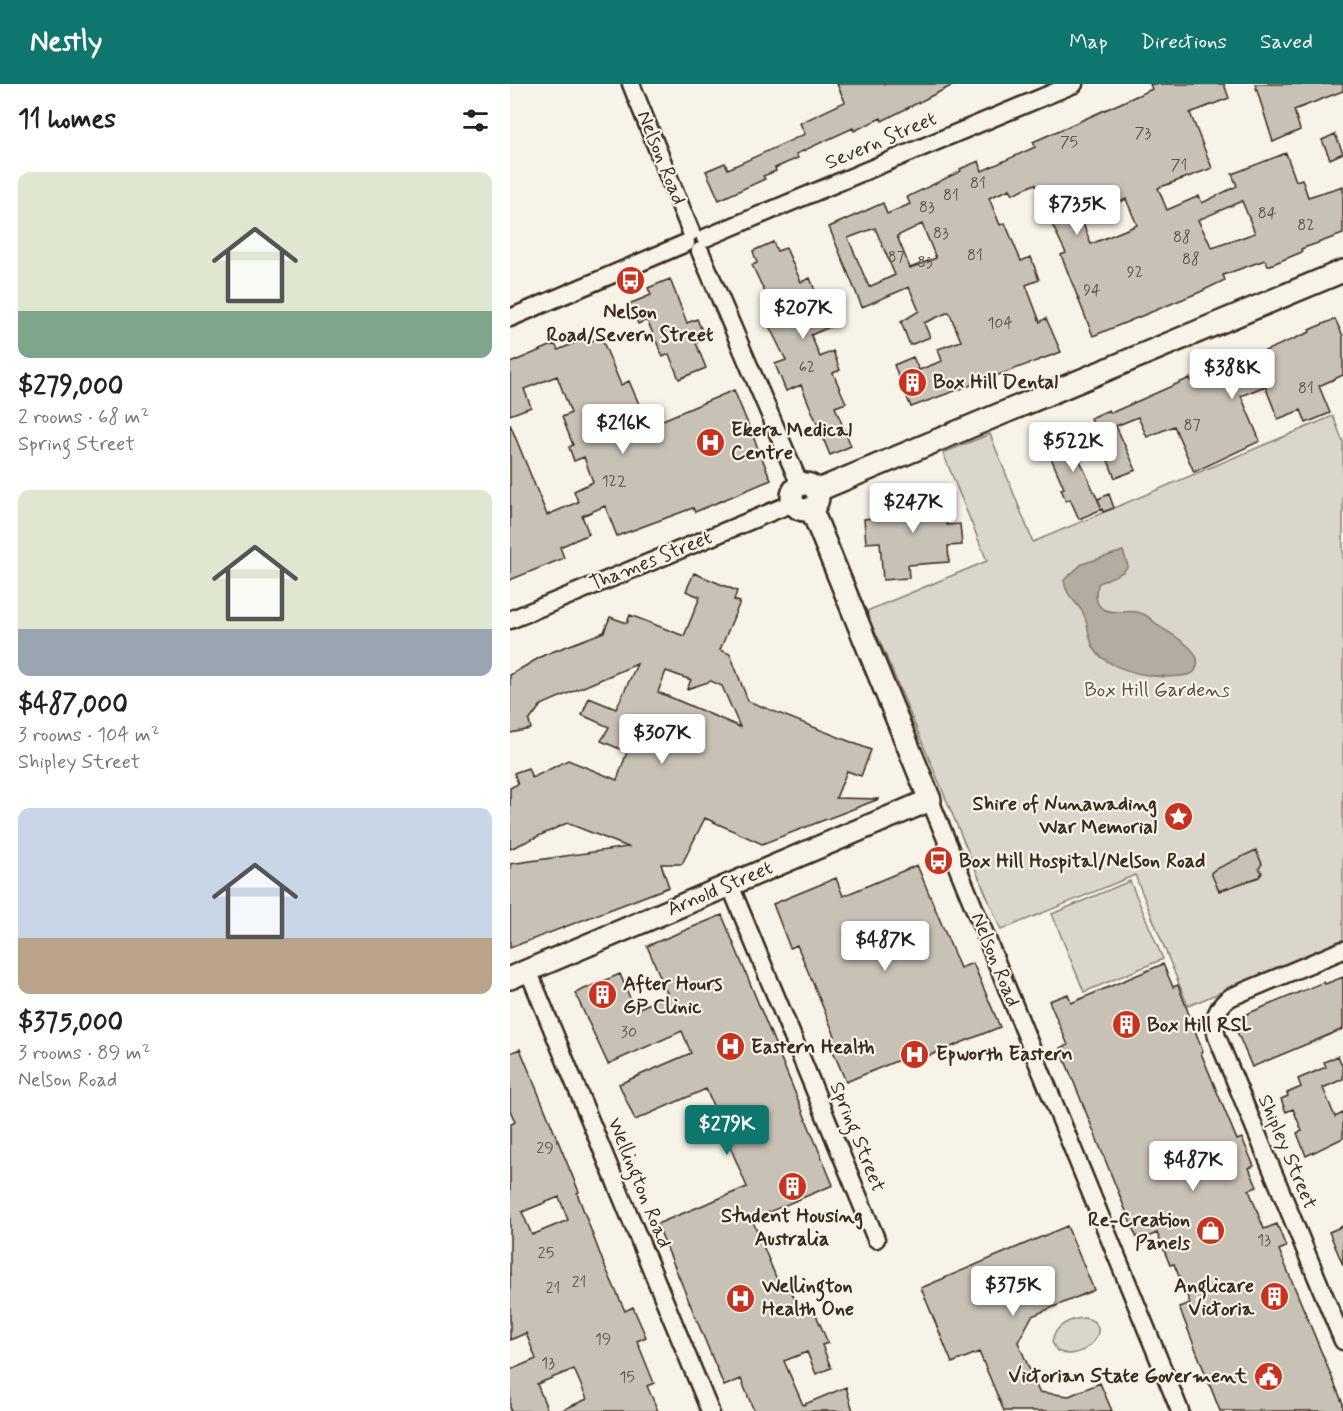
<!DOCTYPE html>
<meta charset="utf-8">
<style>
:root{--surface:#fff;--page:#f2f2f2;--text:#222;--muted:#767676;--accent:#0f766e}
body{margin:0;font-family:Mynerve,sans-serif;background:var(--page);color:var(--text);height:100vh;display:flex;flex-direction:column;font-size:22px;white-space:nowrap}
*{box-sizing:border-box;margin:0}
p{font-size:20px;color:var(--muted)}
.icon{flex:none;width:33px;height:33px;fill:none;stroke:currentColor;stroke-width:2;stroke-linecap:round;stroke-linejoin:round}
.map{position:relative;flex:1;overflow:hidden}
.sheet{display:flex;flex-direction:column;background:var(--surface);width:510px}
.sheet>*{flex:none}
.price{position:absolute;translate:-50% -51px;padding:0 14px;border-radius:6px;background:#fff;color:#222;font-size:20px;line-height:39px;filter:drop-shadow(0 2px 3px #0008)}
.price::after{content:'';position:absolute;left:50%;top:36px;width:18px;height:14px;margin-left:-9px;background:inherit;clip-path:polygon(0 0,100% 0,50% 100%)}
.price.active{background:var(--accent);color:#fff}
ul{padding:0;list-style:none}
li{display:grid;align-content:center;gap:12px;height:318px;padding:0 18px}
li span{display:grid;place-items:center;height:186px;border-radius:12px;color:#555}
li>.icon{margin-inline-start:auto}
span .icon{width:108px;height:108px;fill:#fffc;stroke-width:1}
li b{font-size:26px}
h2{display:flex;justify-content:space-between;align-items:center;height:72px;padding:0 18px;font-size:26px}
header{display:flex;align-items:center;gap:36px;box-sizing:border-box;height:84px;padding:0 30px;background:var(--accent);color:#fff}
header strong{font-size:28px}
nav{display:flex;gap:33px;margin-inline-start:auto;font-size:21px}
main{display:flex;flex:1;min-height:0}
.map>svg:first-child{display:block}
.green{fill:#dbd6cb;stroke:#8b8074;stroke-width:1.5}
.water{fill:#b4aca0;stroke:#84786c;stroke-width:1.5}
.building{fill:#c8c1b6;stroke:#3b2a1e;stroke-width:1.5;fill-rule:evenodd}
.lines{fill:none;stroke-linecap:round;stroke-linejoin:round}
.minor-casing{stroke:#3b2a1e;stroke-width:21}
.major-casing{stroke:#3b2a1e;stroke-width:26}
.minor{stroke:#f7f3e8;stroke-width:16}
.major{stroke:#f7f3e8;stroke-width:21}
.labels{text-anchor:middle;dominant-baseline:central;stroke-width:4.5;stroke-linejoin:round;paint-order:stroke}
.number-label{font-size:16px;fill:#5e5044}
.street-label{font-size:20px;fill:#3b2a1e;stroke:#f7f3e8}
.poi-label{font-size:20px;font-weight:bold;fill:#3b2a1e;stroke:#f7f3e8;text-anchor:start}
.park-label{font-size:20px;fill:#5b4c41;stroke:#f7f3e8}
</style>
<header>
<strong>Nestly</strong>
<nav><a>Map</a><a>Directions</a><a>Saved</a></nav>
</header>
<main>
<section class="sheet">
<h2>11 homes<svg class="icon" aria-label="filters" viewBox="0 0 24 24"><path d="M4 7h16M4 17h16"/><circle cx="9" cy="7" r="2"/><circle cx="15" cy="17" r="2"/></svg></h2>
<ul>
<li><span style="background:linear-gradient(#dfe7d0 75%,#7fa58c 0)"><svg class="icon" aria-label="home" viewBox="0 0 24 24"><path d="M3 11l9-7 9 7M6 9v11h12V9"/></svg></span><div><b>$279,000</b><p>2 rooms · 68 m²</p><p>Spring Street</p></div></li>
<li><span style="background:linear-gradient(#dfe7d0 75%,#9aa5b1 0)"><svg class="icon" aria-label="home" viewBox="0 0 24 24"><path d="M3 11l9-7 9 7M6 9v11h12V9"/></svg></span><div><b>$487,000</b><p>3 rooms · 104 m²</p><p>Shipley Street</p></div></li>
<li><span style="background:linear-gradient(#c9d6e8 70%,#b9a48a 0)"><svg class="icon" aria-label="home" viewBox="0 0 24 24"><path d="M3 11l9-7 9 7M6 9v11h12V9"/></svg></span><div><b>$375,000</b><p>3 rooms · 89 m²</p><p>Nelson Road</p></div></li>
</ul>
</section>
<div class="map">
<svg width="833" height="1327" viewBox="0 0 833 1327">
<rect width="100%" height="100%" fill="#f7f3e8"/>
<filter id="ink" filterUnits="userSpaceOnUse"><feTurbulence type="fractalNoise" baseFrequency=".0167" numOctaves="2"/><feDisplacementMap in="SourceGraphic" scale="12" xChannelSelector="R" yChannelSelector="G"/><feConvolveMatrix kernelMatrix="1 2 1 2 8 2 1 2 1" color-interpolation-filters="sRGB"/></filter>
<g filter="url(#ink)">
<path class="green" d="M823,332L833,358V857L678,922L625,791L491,846L368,553L360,551L355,541L360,534L357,527L477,477L433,369L480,350L523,458Z
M620,797L653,875L574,908L542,830Z
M574,1234C607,1239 575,1281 547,1267L542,1258C544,1242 559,1235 574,1234Z"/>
<path class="water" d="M613,467L618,482L613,488L589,499C585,507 584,519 593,525C603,531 619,525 630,529C639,531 642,537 649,542C661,551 701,569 683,589C659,599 600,589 585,566C578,556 579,542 574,531C568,518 555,512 554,496L572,480Z"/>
<path class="building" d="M327,0H445L372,37L371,34L344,47L343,44L286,70L288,74L265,84L266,87L253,92L255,95L209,116L196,87L215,79L218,85L295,50L290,39L335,18Z
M640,0H714L719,14L680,29L702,84L648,104L657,126L689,112L692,119L727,102L722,90L776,69L786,97L792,95L798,113L833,102V150L791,165L792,168L758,182L755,176L713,191L715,196L690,208L583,252L551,171L556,169L540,136L547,132L525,100L503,110L500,105L479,114L490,141L495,139L511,177L521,173L529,196L516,201L530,238L536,234L551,268L401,323L384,281L403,273L409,286L432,277L428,265L451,257L439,228L414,239L420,253L400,261L391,238L409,227L399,203L352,223L319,143L373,119L377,130L400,120L397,113L451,87L450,85L469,77L472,87L525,63L523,58L642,5ZM616,115L627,141L581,160L572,137ZM732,117L745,149L702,164L688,136ZM412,140L426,174L400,184L387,152ZM365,144L385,191L359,203L338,154Z
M745,0H833V7L784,26L790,46L763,58Z
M825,50L833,69L820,75L812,56Z
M263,158L267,167L276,164L291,198L300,194L308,214L318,209L331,238L301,251L310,273L323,267L330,286L323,289L336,319L325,323L341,362L320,371L291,301L276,307L265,280L276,276L258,240L268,236L242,181L247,179L243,167Z
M160,195L177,239L187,235L195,254L186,259L196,284L169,295L159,270L153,273L137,236L128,240L119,220L141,211L138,204Z
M825,235L833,252V291L809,302L820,329L796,339L791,326L768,335L755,302L731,312L750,357L684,388L664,342L637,353L628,333L606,342L626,386L605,394L581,334L599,326L601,329L680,294L682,298L749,267L750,269L800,248L799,246Z
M79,253L81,257L91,253L111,301L119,297L135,334L144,330L148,338L224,306L261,396L185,428L183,424L107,452L95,422L72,432L79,450L50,463L54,474L0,496V340L37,431L68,418L64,407L83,398L74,373L64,377L59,363L63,361L52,333L61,329L47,292L14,305L21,323L0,331V279L45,260L48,266Z
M558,342L570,369L567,370L591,423L588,415L599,410L604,424L593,428L592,425L569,435L560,415L556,417L551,405L554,404L538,367L532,370L526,355Z
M434,406L437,441L450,440L452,461L438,462L439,478L398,481L399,494L373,496L370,458L356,459L354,435L369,433L368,423L406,418L405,408Z
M184,489L227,507L224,516L230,518L210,566L220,570L238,617L361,666L351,692L337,687L326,714L369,715L252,760L195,734L172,780H151L159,803L0,864V780L118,763L57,739L0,765V704L8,700L4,689L18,684L22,694L58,676L107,696L117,668L91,657L99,643L72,631L79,614L106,625L127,580L31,621L19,637L21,645L0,649V591L34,571L94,548L100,533L117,539L120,531L174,552L190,513L176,507ZM156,587L181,596L177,605L201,597L212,602L230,643L148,608Z
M746,766L752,780L749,784L752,789L749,793L709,807L701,789L704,786Z
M407,781L450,884L463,879L490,943L406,977L403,970L336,998L318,955L325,952L287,861L280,864L263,820L326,794L333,812Z
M212,831L323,1101L242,1135L270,1203L278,1199L291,1231L304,1226L318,1259L312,1261L321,1284L306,1290L297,1268L274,1277L293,1321L336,1303L343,1327H244L231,1295L214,1302L147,1140L237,1103L196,1005L125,1036L109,1000L181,969L172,947L98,980L65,909L110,890L125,926L158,911L137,862Z
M653,880L663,903L668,901L693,968L691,969L727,1056L732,1054L744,1082L739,1084L747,1103L739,1106L754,1145L767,1140L776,1163L769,1166L833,1320V1327H710L669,1223L680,1219L664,1180L660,1181L647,1149L628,1157L550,964L558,961L539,917L558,910L561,919Z
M833,893V945L742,983L722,936L814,898L815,900Z
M10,965L69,1108L67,1109L93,1178L115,1227L123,1223L136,1253L127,1257L144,1299L137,1302L148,1327H50L77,1315L64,1285L27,1300L38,1327H0V1286L26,1275L16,1249L0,1256V1041L5,1038L0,1026V969ZM49,1113L58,1136L22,1151L12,1128Z
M828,972L833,984V995L813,1004L825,1033L833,1029V1054L796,1072L787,1049L792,1047L783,1025L776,1028L771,1015L778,1012L777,1009L791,1003L788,995L816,983L814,978Z
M557,1142L584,1206L522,1232L508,1258L529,1308L559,1312L590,1299L602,1327H494L469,1268L442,1279L411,1204Z
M833,1142V1181L819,1148Z"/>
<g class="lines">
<defs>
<path id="minor" d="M121,0L181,148
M195,154L564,0
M190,167L290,401
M0,234L176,159
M0,536L283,419
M420,716L670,1327
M220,801L366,1155
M833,866L721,913C706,923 702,935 707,953L833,1257
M18,886L200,1327"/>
<path id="major" d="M282 413a13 13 0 1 1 26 0a13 13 0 1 1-26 0Z
M306,407L833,187
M0,894L420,716L301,424"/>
</defs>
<use href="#minor" class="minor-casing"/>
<use href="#major" class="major-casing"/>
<use href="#minor" class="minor"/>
<use href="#major" class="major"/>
</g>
</g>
<defs>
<symbol id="bus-disc" viewBox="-11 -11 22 22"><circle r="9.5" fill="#c8321e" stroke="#f7f3e8"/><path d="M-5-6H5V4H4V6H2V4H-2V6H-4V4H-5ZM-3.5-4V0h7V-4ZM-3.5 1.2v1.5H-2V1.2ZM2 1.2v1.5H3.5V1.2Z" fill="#fff"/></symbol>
<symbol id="building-disc" viewBox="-11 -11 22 22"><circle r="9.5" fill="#c8321e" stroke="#f7f3e8"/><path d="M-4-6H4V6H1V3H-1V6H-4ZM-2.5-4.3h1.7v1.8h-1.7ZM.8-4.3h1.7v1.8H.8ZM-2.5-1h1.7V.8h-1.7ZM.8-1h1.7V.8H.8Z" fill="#fff"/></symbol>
<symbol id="hospital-disc" viewBox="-11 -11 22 22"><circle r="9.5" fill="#c8321e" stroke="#f7f3e8"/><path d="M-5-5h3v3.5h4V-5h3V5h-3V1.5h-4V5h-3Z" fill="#fff"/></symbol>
<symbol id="sight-disc" viewBox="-11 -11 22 22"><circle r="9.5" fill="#c8321e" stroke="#f7f3e8"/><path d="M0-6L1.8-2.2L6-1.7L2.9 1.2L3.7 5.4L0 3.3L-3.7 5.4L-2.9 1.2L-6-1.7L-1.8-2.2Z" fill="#fff"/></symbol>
<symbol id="shop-disc" viewBox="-11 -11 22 22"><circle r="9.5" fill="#c8321e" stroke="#f7f3e8"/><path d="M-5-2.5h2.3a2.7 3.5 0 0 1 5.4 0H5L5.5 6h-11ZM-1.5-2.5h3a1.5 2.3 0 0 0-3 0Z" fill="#fff"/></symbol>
<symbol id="civic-disc" viewBox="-11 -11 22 22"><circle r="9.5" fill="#c8321e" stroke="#f7f3e8"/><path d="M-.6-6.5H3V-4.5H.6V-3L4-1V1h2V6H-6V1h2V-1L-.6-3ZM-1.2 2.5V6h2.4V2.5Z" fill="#fff"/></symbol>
</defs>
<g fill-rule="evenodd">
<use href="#bus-disc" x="104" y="180" width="33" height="33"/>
<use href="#building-disc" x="386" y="282" width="33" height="33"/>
<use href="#hospital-disc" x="184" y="342" width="33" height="33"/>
<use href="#sight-disc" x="652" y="716" width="33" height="33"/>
<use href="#bus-disc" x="412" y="760" width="33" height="33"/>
<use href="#building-disc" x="76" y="894" width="33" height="33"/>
<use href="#building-disc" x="600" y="924" width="33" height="33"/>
<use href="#hospital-disc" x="204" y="946" width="33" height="33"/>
<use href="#hospital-disc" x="388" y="954" width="33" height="33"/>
<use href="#building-disc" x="266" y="1086" width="33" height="33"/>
<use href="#shop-disc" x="684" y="1130" width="33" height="33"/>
<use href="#building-disc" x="748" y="1196" width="33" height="33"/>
<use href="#hospital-disc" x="214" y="1198" width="33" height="33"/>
<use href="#civic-disc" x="742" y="1276" width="33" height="33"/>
</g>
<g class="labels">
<g class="number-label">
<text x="633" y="49">73</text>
<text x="559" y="58">75</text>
<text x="669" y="81">71</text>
<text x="468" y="99">81</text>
<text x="441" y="111">81</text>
<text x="417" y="123">83</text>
<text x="757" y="129">84</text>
<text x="796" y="141">82</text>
<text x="431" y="149">83</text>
<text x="672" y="153">88</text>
<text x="465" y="171">81</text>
<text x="386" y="173">87</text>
<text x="681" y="175">88</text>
<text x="415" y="178">83</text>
<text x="625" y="188">92</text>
<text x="582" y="206">94</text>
<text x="490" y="239">104</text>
<text x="297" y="283">62</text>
<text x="796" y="304">81</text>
<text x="682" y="341">87</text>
<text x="104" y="397">122</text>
<text x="119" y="948">30</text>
<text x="35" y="1064">29</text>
<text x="754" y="1156">13</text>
<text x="36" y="1169">25</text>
<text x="69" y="1198">21</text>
<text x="43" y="1204">21</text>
<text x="93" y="1255">19</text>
<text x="38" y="1279">13</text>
<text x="117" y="1293">15</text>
</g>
<g class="street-label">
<text transform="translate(371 57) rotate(-23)">Severn Street</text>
<text transform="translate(151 74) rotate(68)">Nelson Road</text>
<text transform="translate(141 477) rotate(-22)">Thames Street</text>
<text transform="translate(210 805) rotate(-23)">Arnold Street</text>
<text transform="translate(485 876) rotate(68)">Nelson Road</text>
<text transform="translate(347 1053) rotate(68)">Spring Street</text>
<text transform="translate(777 1068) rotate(67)">Shipley Street</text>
<text transform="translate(129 1099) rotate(68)">Wellington Road</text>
</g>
<g class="poi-label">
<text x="120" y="228" text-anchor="middle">Nelson<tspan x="120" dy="23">Road/Severn Street</tspan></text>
<text x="423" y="298">Box Hill Dental</text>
<text x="221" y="346">Ekera Medical<tspan x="221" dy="23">Centre</tspan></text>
<text x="647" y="720" text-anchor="end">Shire of Nunawading<tspan x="647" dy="23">War Memorial</tspan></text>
<text x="449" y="777">Box Hill Hospital/Nelson Road</text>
<text x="113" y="900">After Hours<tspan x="113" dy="23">GP Clinic</tspan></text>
<text x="637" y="941">Box Hill RSL</text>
<text x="241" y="963">Eastern Health</text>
<text x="426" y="970">Epworth Eastern</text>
<text x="282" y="1132" text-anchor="middle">Student Housing<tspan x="282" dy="23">Australia</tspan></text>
<text x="680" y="1136" text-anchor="end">Re-Creation<tspan x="680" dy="23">Panels</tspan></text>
<text x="252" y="1202">Wellington<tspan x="252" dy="23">Health One</tspan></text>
<text x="744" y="1202" text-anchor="end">Anglicare<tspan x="744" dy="23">Victoria</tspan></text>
<text x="737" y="1292" text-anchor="end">Victorian State Goverment</text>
</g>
<g class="park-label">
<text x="647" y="606">Box Hill Gardens</text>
</g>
</g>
</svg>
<b class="price" style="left:567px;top:152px">$735K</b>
<b class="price" style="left:293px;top:256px">$207K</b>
<b class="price" style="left:722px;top:316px">$388K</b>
<b class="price" style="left:113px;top:371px">$216K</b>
<b class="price" style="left:563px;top:389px">$522K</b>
<b class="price" style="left:403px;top:450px">$247K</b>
<b class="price" style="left:152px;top:681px">$307K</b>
<b class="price" style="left:375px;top:888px">$487K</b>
<b class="price active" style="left:217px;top:1072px">$279K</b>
<b class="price" style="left:683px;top:1108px">$487K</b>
<b class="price" style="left:503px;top:1233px">$375K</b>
</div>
</main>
